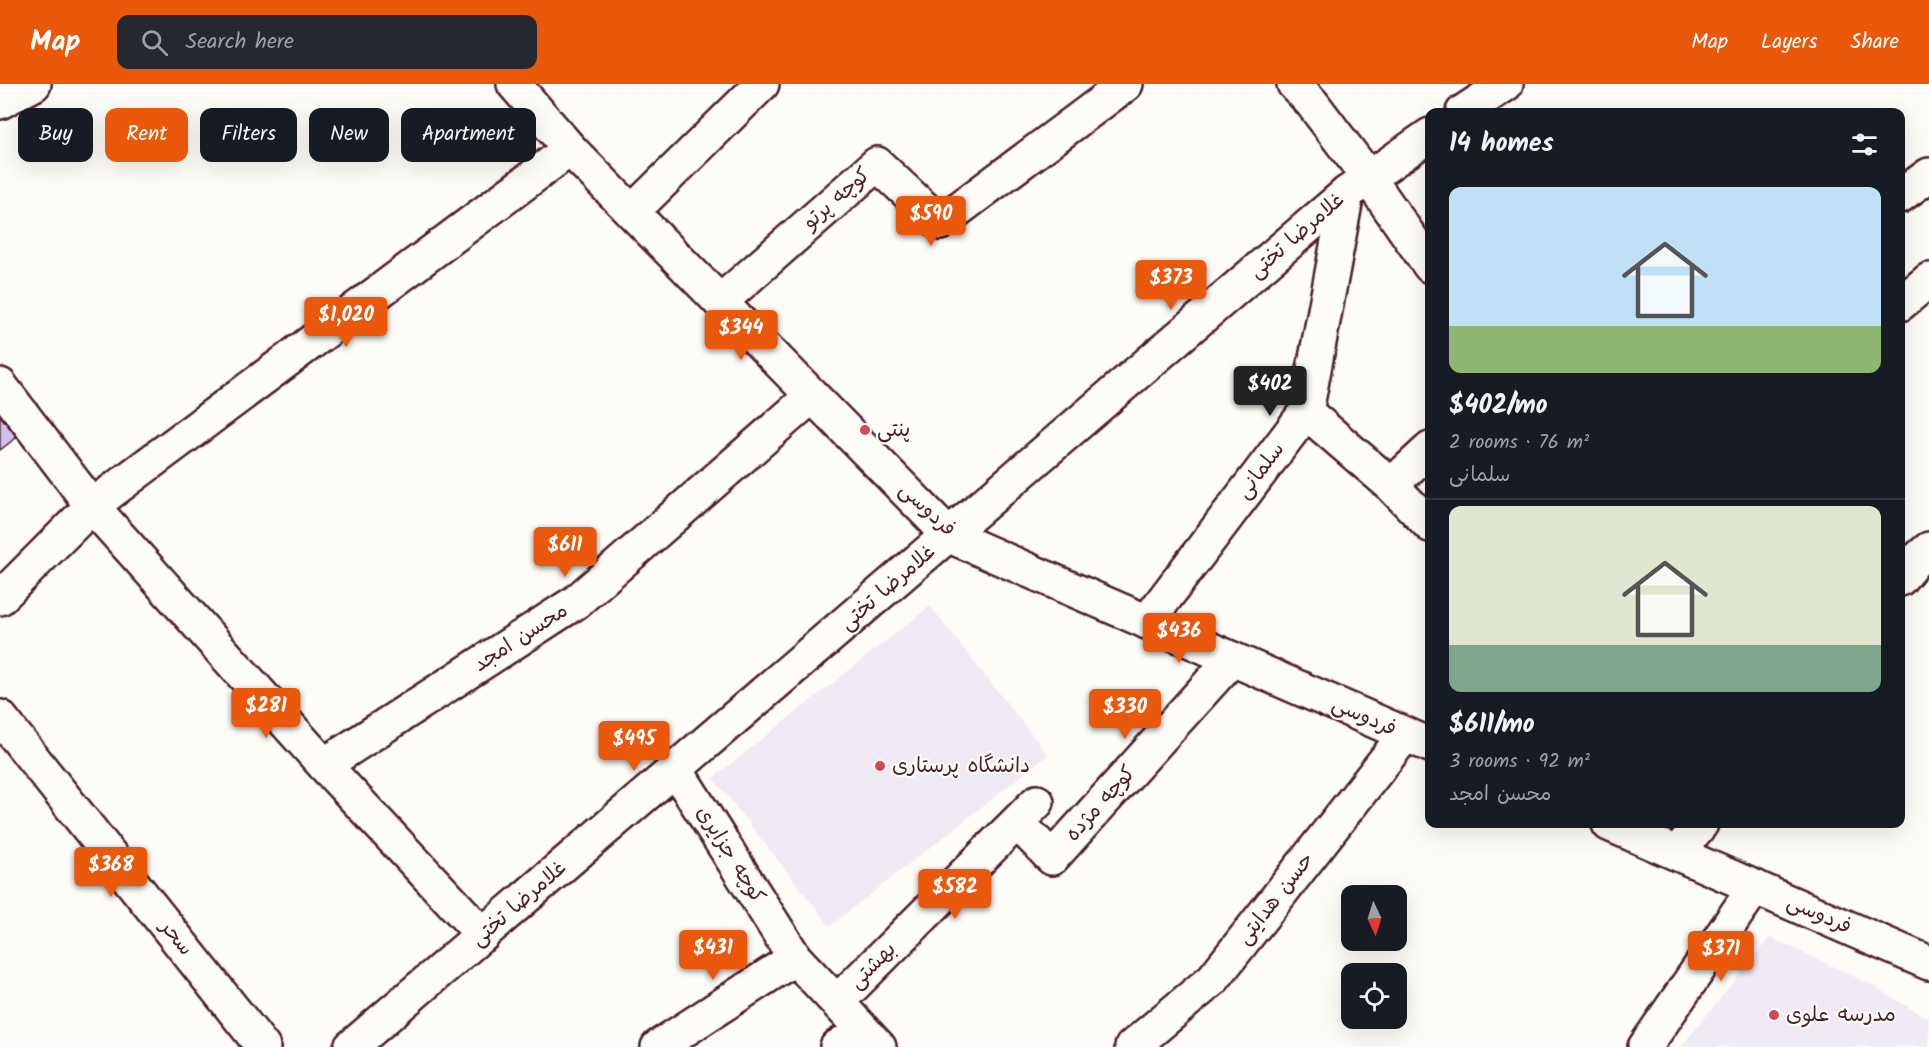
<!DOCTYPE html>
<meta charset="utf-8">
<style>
:root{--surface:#171b24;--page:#242831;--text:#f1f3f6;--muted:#9ea1a6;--line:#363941;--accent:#ea580c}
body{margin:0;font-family:Kalam,"Playpen Sans Arabic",sans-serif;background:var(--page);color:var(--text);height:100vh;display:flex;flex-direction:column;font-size:22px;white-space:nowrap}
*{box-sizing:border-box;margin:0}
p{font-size:20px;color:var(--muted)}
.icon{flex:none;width:33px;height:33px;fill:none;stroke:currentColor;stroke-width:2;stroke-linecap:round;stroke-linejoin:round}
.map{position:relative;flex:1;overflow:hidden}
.side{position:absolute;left:1425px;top:24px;width:480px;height:720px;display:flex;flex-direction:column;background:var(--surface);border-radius:12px;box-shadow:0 6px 24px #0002}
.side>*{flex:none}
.guide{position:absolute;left:18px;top:24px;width:570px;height:54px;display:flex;gap:12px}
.needle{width:39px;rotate:176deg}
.controls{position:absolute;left:1341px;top:801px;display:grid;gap:12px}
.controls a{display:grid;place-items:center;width:66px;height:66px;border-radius:12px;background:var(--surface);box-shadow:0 6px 24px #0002;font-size:30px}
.price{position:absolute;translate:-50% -51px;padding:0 14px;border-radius:6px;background:var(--accent);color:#fff;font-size:20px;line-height:39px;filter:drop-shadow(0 2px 3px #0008)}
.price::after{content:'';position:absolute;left:50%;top:36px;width:18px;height:14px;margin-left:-9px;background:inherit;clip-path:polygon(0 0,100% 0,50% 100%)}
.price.current{background:#222;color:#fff}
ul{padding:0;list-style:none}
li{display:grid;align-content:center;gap:12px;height:318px;padding:0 24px}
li+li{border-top:2px solid var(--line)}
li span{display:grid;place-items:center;height:186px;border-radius:12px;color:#555}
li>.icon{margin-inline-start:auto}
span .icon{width:108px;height:108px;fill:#fffc;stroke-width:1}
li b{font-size:26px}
h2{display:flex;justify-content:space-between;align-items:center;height:72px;padding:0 24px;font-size:26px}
.chip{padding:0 21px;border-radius:12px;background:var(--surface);box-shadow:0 6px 24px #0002;font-size:21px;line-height:54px}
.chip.current{background:var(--accent);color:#fff}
header{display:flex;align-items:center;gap:36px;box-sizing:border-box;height:84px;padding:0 30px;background:var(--accent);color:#fff}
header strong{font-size:28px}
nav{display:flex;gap:33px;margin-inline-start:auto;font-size:21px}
.search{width:420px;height:54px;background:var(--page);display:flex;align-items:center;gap:15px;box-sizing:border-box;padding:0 21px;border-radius:12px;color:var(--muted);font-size:22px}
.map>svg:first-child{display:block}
.built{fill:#f0eaf5}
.building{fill:#d1bff0;stroke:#4a1f2b;stroke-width:1.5}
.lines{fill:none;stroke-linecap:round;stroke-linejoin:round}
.minor-casing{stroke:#4a1f2b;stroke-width:38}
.tertiary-casing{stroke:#4a1f2b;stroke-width:38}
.minor{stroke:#fdfcf7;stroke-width:33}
.tertiary{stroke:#fdfcf7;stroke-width:33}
.poi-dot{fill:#d1495b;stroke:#fdfcf7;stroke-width:2}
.labels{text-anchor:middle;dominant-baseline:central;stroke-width:4.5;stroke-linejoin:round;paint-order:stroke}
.street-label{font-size:21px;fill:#4a1f2b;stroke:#fdfcf7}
.poi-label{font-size:21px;fill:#4a1f2b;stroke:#fdfcf7;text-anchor:start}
</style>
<header>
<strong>Map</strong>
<div class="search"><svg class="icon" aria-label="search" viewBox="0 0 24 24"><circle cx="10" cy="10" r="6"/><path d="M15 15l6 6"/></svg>Search here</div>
<nav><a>Map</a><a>Layers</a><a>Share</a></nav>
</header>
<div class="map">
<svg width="1929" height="963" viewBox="0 0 1929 963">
<rect width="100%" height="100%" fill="#fdfcf7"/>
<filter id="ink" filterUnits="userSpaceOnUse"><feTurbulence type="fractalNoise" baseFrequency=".0167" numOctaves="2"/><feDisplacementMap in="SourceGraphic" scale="12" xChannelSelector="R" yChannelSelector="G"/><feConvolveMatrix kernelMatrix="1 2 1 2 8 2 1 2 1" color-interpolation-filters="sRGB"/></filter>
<g filter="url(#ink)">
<path class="built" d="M930,522L1048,671L830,842L713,694Z
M1770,853L1866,898L1929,935V963H1681Z"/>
<path class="building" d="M0,304L30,343L0,366Z"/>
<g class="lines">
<defs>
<path id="minor" d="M0,18L34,0
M1368,93L1430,182
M1900,112L1929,91
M632,128L762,0
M720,218L877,80L940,139L1126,0
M1900,220L1929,196
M0,301L92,422L324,681L483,851
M1306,328L1391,401L1430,365
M1391,401L1430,441
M1900,495L1915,477L1929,465
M0,514L92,422L570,65
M1147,538L1306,328L1347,109
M0,633L263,963
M324,681L576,518L812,312
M676,686L795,874L879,963
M1017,738L1052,774L1232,575
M1677,769L1701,740
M837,918L1037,718
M658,963L795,874
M837,963L863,946
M1132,963L1213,895L1405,651
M1645,963L1755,803"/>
<path id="tertiary" d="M514,0L570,65L950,452L1430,661
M1294,0L1312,19L1368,93
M1463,28L1506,0
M1609,740L1929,879
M351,963L1347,109L1430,51"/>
</defs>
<use href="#minor" class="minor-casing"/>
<use href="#tertiary" class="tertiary-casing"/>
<use href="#minor" class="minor"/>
<use href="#tertiary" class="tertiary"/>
</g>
</g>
<g class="poi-dot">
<circle cx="865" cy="346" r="6"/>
<circle cx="880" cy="682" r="6"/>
<circle cx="1774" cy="931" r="6"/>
</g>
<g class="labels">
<g class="street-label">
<text transform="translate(837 115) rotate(-41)">کوچه پرتو</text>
<text transform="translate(1297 152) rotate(-41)">غلامرضا تختی</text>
<text transform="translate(1261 387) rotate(-53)">سلمانی</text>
<text transform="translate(927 426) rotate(43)">فردوسی</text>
<text transform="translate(888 504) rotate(-41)">غلامرضا تختی</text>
<text transform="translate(521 554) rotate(-33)">محسن امجد</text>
<text transform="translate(1364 633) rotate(24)">فردوسی</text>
<text transform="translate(1101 720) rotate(-48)">کوچه مژده</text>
<text transform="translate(730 771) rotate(58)">کوچه جزایری</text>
<text transform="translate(1276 815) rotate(-52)">حسن هدایتی</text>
<text transform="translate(519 820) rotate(-41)">غلامرضا تختی</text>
<text transform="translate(1819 831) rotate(24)">فردوسی</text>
<text transform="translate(176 854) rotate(51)">سحر</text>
<text transform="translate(873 882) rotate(-45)">بهشتی</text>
</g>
<g class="poi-label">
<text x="877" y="346">پنتی</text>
<text x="892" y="682">دانشگاه پرستاری</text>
<text x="1786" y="931">مدرسه علوی</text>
</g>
</g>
</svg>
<div class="controls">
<a><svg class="needle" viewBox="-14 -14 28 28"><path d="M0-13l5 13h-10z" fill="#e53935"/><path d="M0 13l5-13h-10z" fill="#9ea1a6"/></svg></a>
<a><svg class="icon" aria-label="locate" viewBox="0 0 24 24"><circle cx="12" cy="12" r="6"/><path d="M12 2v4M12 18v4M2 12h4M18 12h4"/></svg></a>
</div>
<b class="price" style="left:931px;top:163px">$590</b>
<b class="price" style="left:1171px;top:227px">$373</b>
<b class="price" style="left:346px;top:264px">$1,020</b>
<b class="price" style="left:741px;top:277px">$344</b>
<b class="price current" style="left:1270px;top:333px">$402</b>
<b class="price" style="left:565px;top:494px">$611</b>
<b class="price" style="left:1179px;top:580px">$436</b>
<b class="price" style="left:266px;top:655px">$281</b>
<b class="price" style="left:1125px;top:656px">$330</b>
<b class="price" style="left:634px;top:688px">$495</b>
<b class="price" style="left:111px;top:814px">$368</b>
<b class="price" style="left:955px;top:836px">$582</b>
<b class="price" style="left:713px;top:897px">$431</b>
<b class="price" style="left:1721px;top:898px">$371</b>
<div class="guide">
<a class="chip">Buy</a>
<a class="chip current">Rent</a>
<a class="chip">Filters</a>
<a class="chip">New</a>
<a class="chip">Apartment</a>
</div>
<section class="side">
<h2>14 homes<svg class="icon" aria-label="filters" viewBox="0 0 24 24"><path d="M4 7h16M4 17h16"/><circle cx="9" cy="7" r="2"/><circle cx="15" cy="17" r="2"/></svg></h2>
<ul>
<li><span style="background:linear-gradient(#bfe0f5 75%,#8fb573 0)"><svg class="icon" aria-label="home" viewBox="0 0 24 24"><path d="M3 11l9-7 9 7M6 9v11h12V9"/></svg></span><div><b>$402/mo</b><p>2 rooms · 76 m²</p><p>سلمانی</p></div></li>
<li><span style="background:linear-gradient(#dfe7d0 75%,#7fa58c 0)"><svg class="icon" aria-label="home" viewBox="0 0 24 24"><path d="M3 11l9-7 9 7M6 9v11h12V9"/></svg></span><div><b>$611/mo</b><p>3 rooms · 92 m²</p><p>محسن امجد</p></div></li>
</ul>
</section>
</div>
